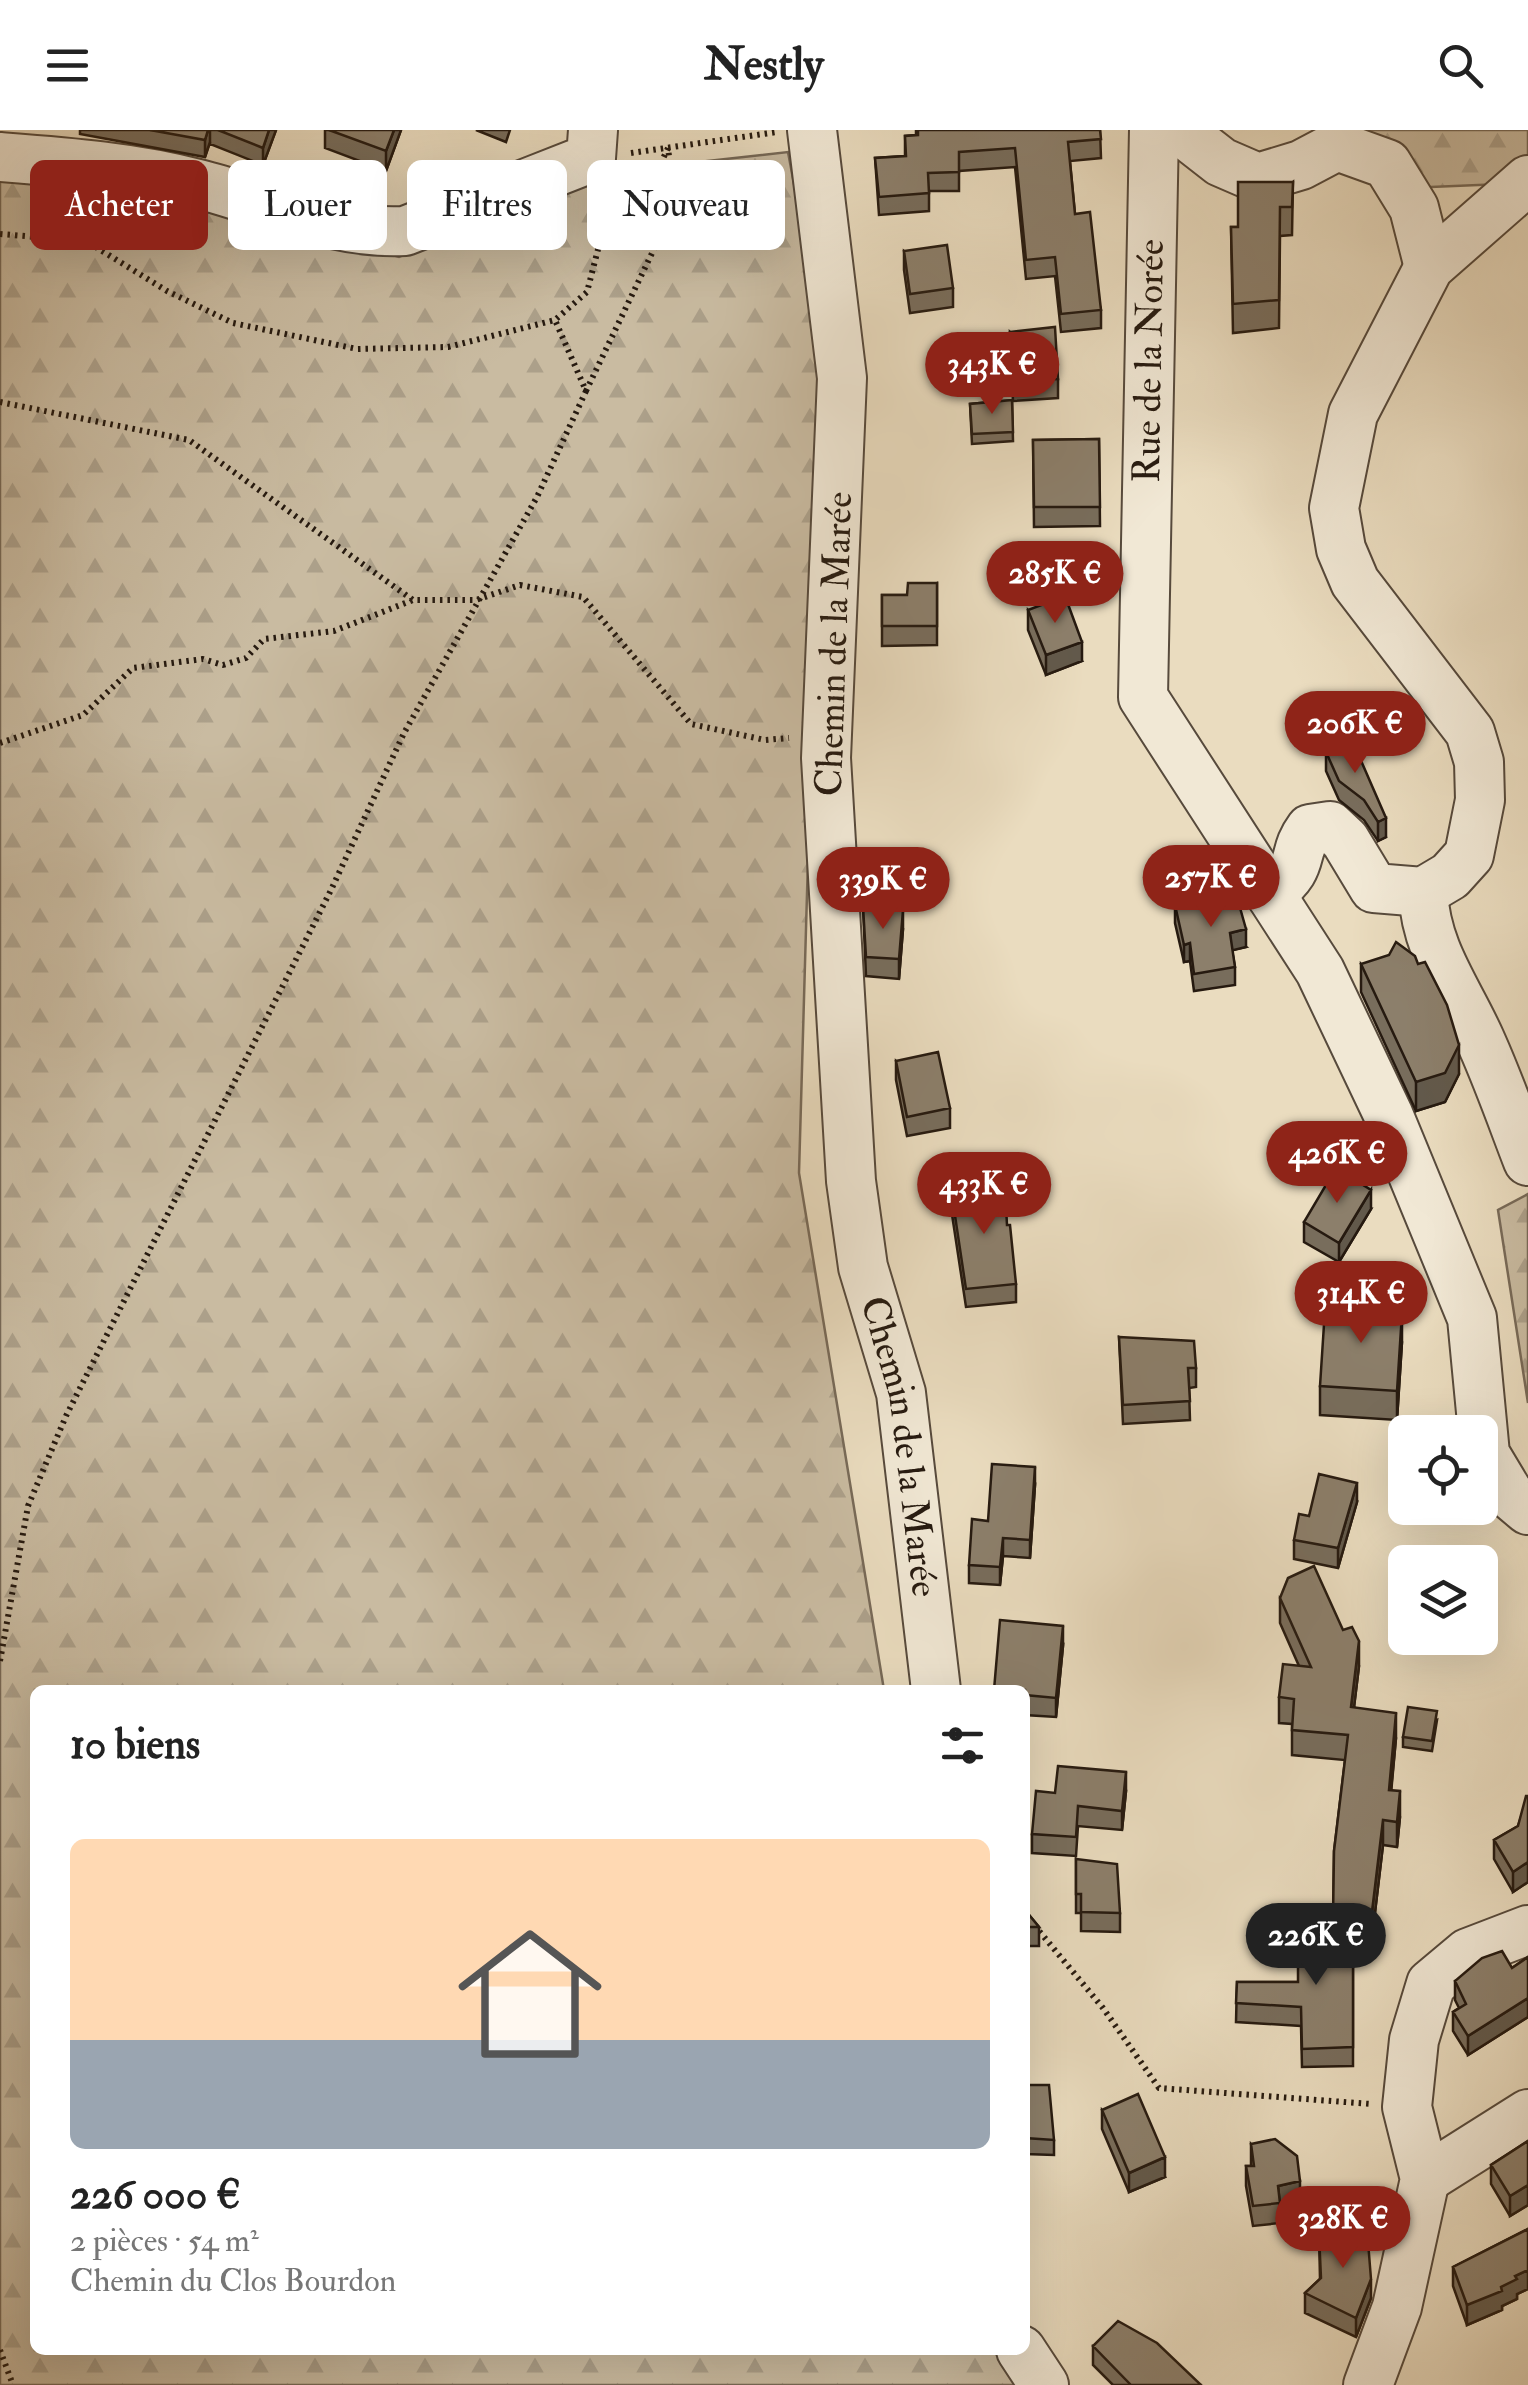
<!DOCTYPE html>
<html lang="fr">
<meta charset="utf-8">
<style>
:root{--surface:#fff;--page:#f2f2f2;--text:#222;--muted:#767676;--accent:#8f2418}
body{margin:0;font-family:"IM FELL Double Pica",serif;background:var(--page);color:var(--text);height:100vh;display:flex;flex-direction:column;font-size:38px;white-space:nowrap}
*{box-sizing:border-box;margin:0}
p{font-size:32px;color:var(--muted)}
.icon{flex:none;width:55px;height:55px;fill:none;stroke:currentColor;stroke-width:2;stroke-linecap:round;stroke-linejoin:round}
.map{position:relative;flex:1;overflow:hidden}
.drawer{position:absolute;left:30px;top:1555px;width:1000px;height:670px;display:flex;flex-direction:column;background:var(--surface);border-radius:15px;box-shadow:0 10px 40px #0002}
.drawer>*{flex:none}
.guide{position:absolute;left:30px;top:30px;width:1000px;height:90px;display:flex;gap:20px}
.buttons{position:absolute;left:1388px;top:1285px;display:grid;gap:20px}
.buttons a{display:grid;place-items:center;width:110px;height:110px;border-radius:15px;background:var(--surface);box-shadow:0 10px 40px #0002;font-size:50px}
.price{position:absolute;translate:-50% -85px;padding:0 22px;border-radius:35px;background:var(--accent);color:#fff;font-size:32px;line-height:65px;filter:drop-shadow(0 2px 5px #0008)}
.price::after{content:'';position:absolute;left:50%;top:60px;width:30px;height:22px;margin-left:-15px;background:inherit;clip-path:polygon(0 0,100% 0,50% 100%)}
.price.selected{background:#222;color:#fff}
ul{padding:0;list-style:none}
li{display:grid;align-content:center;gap:20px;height:530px;padding:0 40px}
li span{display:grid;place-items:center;height:310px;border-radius:15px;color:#555}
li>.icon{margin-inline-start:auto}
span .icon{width:180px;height:180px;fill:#fffc;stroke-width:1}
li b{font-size:42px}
h2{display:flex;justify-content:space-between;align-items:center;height:120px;padding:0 40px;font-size:42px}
.pill{padding:0 35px;border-radius:15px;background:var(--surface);box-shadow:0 10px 40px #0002;font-size:35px;line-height:90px}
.pill.selected{background:var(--accent);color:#fff}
header{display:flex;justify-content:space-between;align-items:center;height:130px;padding:0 40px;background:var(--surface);font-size:45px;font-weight:700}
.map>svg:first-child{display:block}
.forest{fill:url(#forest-firs);stroke:#786a58;stroke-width:2.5}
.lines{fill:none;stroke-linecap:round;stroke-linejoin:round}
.minor-casing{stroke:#574a3c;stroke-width:52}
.path{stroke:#261a10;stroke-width:6;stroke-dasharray:2.5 5;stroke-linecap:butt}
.minor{stroke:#f1e8d5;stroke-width:48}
.wall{fill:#786d5c;stroke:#261a10;stroke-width:2.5}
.shaded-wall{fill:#62594b;stroke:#261a10;stroke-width:2.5}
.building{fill:#8c7f6b;stroke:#261a10;stroke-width:2.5}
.labels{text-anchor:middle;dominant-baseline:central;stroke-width:10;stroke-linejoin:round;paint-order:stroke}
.street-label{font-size:38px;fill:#261a10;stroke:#f1e8d5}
</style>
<header><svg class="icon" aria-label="menu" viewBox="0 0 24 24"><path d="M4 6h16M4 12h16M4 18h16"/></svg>Nestly<svg class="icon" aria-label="search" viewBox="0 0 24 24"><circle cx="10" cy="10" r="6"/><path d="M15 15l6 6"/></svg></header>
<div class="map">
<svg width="1528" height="2255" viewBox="0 0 1528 2255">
<defs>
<pattern id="forest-firs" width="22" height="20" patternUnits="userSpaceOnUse" patternTransform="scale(2.5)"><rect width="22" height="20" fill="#c9bba1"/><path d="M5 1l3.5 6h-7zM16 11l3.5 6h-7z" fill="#aca08a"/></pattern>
</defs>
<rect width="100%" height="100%" fill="#eadcbf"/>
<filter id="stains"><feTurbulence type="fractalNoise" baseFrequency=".002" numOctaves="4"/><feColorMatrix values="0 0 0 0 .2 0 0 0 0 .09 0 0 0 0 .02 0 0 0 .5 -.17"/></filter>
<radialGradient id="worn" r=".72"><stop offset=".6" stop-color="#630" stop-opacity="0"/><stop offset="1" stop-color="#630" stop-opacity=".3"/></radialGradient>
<path class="forest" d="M1356,0H1528V53L1407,58Z
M788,22L830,246L812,590L799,1043L884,1560H35V2220H1007L1036,2255H0V42L181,63L399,127L590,44Z
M1528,1064V1273L1498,1080Z"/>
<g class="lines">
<defs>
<g id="minor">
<path id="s1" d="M812,0L842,248L826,628L851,1051L863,1137L901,1263L936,1560"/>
<path d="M1154,0L1143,567L1320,841L1388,984L1472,1188L1485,1324L1509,1364L1528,1380"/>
<path d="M1180,0L1221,32L1258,48L1301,35L1337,16L1387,34L1414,78L1429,137"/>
<path d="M0,27C65,32 134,37 198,54C267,71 332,105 405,101L591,28L593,0"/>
<path d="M1423,762C1426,822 1459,861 1482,914C1499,952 1513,992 1528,1031"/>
<path d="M1270,764C1308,734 1290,726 1310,699L1330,696L1345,710L1374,758L1423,762L1450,746L1469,725L1480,670L1479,632L1470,602L1355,452L1341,419L1334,378L1353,284L1429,137L1528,50"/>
<path d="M1425,2049L1528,1984"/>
<path d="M1021,2220L1044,2255"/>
<path d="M1368,2255L1397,2177L1425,2049L1407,1977L1414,1910L1431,1854L1468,1823L1528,1800"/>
</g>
</defs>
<use href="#minor" class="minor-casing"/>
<path class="path" d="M631,23L777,2
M0,104L86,111L167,161L233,193L357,219L448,217L555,190L587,162L602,104L616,77L651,54L668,18
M586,261L665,96L674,60L668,19
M0,272L189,310L413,470H476L520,455L583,467L691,594L765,610L789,608
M0,613L83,585L133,538L203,529L223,535L246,528L264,509L334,501L413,470
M0,1531L28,1376L66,1286L331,760L404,603L537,367L586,261L555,190
M1025,1784L1103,1878L1159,1958L1371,1974
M0,2220L13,2255"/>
<use href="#minor" class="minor"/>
</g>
<path class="wall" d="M80,0H276L263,35L210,14V12L205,27L80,4Z
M325,0H401L386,41L325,18Z
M476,0H510L506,12Z
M916,0H1100L1101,28L1070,31L1075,84L1101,180V198L1061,202L1055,146L1026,149L1015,37L959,41V61H929V81L879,85L875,28L905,26V6L916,5Z
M1293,52L1292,105L1280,106L1279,198L1233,203L1231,97H1238Z
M904,121L953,158V177L910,183L904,140Z
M1010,202L1058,249V268L1013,271Z
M1012,270L1013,311L972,314L970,274Z
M1099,309L1100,396L1034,397L1033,310Z
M937,453V515L882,516V465H907Z
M1028,480L1082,531L1046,545L1028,500Z
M1352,610L1386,707L1378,711L1364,690L1339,670L1326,641V622Z
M1175,775L1246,817L1232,820L1235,837V855L1194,861L1190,831L1184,832L1175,793Z
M863,776L903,799L899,849L866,846Z
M1361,834L1459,944L1445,972L1416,981L1361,862Z
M896,931L950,978V998L907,1006L896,950Z
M951,1059L1016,1154V1172L966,1177L951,1078Z
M1371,1079L1339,1132L1304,1112V1092Z
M1379,1182L1402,1212L1397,1290L1320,1285V1256Z
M1119,1207L1196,1238V1257L1189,1258L1190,1290L1123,1294Z
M1035,1355L1030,1428L1003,1426L1000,1455L969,1453V1435L988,1391Z
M1357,1372L1338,1438L1294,1429V1410L1309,1386Z
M1280,1468L1359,1536L1354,1577L1396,1608L1391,1660L1400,1687L1397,1717L1383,1715L1371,1816H1353V1936L1302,1937L1301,1896L1236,1892L1237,1852H1298L1333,1797L1334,1721L1345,1630L1292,1625V1594L1279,1593V1567L1299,1536L1280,1493Z
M1063,1516L1056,1587L1025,1585V1560Z
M1437,1590L1432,1621L1403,1617V1607Z
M1126,1661L1122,1700L1078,1696L1076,1726L1032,1723V1704L1055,1663Z
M1528,1666V1752L1513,1762L1494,1729V1710L1518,1696Z
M1076,1729L1120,1783V1802L1081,1801V1783H1076Z
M1025,1780L1039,1797V1816H1025Z
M1528,1827V1887L1468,1925L1453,1901V1882L1459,1878L1455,1870V1851L1512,1838Z
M1025,1955L1054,2010V2025L1025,2024Z
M1102,1980L1165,2047L1129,2062L1102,1999Z
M1528,2011V2075L1510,2086L1491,2054V2035Z
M1251,2014L1300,2071L1280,2075V2093L1253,2096L1246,2056V2036H1251Z
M1528,2099V2159L1517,2164V2169L1502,2176V2180L1467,2195L1453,2156V2137Z
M1319,2104L1371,2168L1356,2207L1305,2183V2163L1320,2149Z
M1093,2216L1201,2255H1113L1093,2235Z"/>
<path class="shaded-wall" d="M208,0H210V12L205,27V10Z
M269,0H276L263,35V18Z
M394,0H401L386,41V21Z
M1082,512V531L1046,545V525Z
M1386,688V707L1378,711V692Z
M903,780V799L899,849V829Z
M1246,799V817L1230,821V803Z
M1190,813V831L1184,832V815Z
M1459,915V944L1445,972L1416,981V952Z
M1371,1060V1079L1339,1132V1113Z
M1402,1183V1212L1397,1290V1261Z
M1035,1337V1355L1030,1428V1410Z
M1357,1353V1372L1338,1438V1418Z
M1003,1408V1426L1000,1455V1437Z
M1063,1496V1516L1056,1587V1568Z
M1359,1511V1536L1351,1602V1577Z
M1396,1583V1608L1389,1686V1660Z
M1126,1642V1661L1122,1700V1681Z
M1400,1661V1687L1397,1717V1692Z
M1383,1690V1715L1371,1816V1790Z
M1528,1732V1752L1513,1762V1742Z
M1528,1868V1887L1468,1925V1906Z
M1165,2027V2047L1129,2062V2043Z
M1300,2051V2071L1280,2075L1278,2056Z
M1528,2055V2075L1510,2086V2066Z
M1528,2140V2159L1517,2164V2169L1502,2176V2180L1467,2195V2175L1501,2157L1515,2146Z
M1371,2149V2168L1356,2207V2188Z"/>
<path class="building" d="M150,0H208L205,10Z
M218,0H269L263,18Z
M329,0H394L386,21Z
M918,0H1100L1101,9L1068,12L1075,84L1090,82L1101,180L1061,184L1055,127L1026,130L1015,18L959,22V42L928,43L929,63L879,67L875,28L906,26L905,6L918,5Z
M1238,52H1293L1292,77H1280L1279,170L1233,174L1231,97H1238Z
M947,115L953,158L910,164L904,121Z
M1055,197L1058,249L1013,251L1010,202Z
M1012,270L1013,302L972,304L970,274Z
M1099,309L1100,377H1034L1033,310Z
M908,453H937V496H882V465H907Z
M1065,466L1082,512L1046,525L1028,480Z
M1352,610L1386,688L1378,692L1364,670L1339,651L1326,622Z
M1235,760L1246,799L1230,803L1235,837L1194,844L1190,813L1184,815L1175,775Z
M863,776L903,780L899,829L866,827Z
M1396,812L1415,826L1418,834L1425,832L1447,875L1459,915L1445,943L1416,952L1361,834L1389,825Z
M938,922L950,978L907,987L896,931Z
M1336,1038L1371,1060L1339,1113L1304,1092Z
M1005,1056L1007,1095H1010L1016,1154L966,1159L951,1059Z
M1347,1163L1379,1165V1182L1402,1183L1397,1261L1320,1256L1325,1179L1346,1180Z
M1119,1207L1194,1211L1196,1238H1188L1190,1271L1123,1275Z
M992,1334L1035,1337L1030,1410L1003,1408L1000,1437L969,1435L972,1389L988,1391Z
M1319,1344L1357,1353L1338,1418L1294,1410L1299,1384L1309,1386Z
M1314,1436L1343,1500L1352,1497L1359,1511L1351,1577L1396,1583L1389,1660L1400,1661L1397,1692L1383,1690L1371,1790H1333L1334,1721L1348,1605L1292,1600L1294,1569L1279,1567L1283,1534L1311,1537L1280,1468L1288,1448Z
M1000,1490L1063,1496L1056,1568L1025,1565V1560H994Z
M1408,1577L1437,1581L1432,1611L1403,1607Z
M1058,1636L1126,1642L1122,1681L1078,1676L1076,1707L1032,1704L1036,1661L1055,1663Z
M1526,1666H1528V1732L1513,1742L1494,1710L1518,1696Z
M1076,1729L1117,1734L1120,1783L1081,1782V1764H1076Z
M1025,1780L1039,1797H1025Z
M1298,1796L1353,1798V1917L1302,1919L1301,1877L1236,1873L1237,1852H1298Z
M1502,1821L1512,1838L1528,1827V1868L1468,1906L1453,1882L1466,1874L1455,1851L1482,1828Z
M1025,1955H1049L1054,2010L1025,2008Z
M1138,1964L1165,2027L1129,2043L1102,1980Z
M1275,2009L1297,2026L1300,2051L1278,2056L1280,2073L1253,2076L1246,2036H1254L1251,2014Z
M1528,2011V2055L1510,2066L1491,2035Z
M1367,2099L1371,2149L1356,2188L1305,2163L1321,2148L1319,2104Z
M1528,2099V2140L1515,2146L1517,2149L1501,2157L1502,2161L1467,2175L1453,2137Z
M1118,2191L1157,2213L1201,2255H1131L1093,2216Z"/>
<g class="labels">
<g class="street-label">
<text transform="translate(1149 231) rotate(-89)">Rue de la Norée</text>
<text transform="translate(834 514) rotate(-88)">Chemin de la Marée</text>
<text stroke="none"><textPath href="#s1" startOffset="1325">Chemin de la Marée</textPath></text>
</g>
</g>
<rect width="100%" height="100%" filter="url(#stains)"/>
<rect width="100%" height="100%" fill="url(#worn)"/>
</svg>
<div class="buttons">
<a><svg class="icon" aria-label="locate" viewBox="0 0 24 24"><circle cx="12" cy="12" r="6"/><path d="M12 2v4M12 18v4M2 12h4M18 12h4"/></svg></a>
<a><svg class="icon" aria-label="layers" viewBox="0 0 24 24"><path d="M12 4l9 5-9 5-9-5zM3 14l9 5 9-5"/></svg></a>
</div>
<b class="price" style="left:992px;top:287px">343K €</b>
<b class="price" style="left:1055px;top:496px">285K €</b>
<b class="price" style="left:1355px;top:646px">206K €</b>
<b class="price" style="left:1211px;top:800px">257K €</b>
<b class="price" style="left:883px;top:802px">339K €</b>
<b class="price" style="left:1337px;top:1076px">426K €</b>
<b class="price" style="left:984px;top:1107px">433K €</b>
<b class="price" style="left:1361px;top:1216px">314K €</b>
<b class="price selected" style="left:1316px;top:1858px">226K €</b>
<b class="price" style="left:1343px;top:2141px">328K €</b>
<div class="guide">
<a class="pill selected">Acheter</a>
<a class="pill">Louer</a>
<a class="pill">Filtres</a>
<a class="pill">Nouveau</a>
</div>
<section class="drawer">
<h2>10 biens<svg class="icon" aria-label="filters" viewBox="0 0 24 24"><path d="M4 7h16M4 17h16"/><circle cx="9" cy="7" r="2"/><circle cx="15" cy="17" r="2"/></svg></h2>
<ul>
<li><span style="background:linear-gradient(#ffd9b3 65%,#9aa5b1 0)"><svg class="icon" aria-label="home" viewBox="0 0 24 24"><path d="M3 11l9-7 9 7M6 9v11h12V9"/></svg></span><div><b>226 000 €</b><p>2 pièces · 54 m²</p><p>Chemin du Clos Bourdon</p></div></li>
</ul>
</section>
</div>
